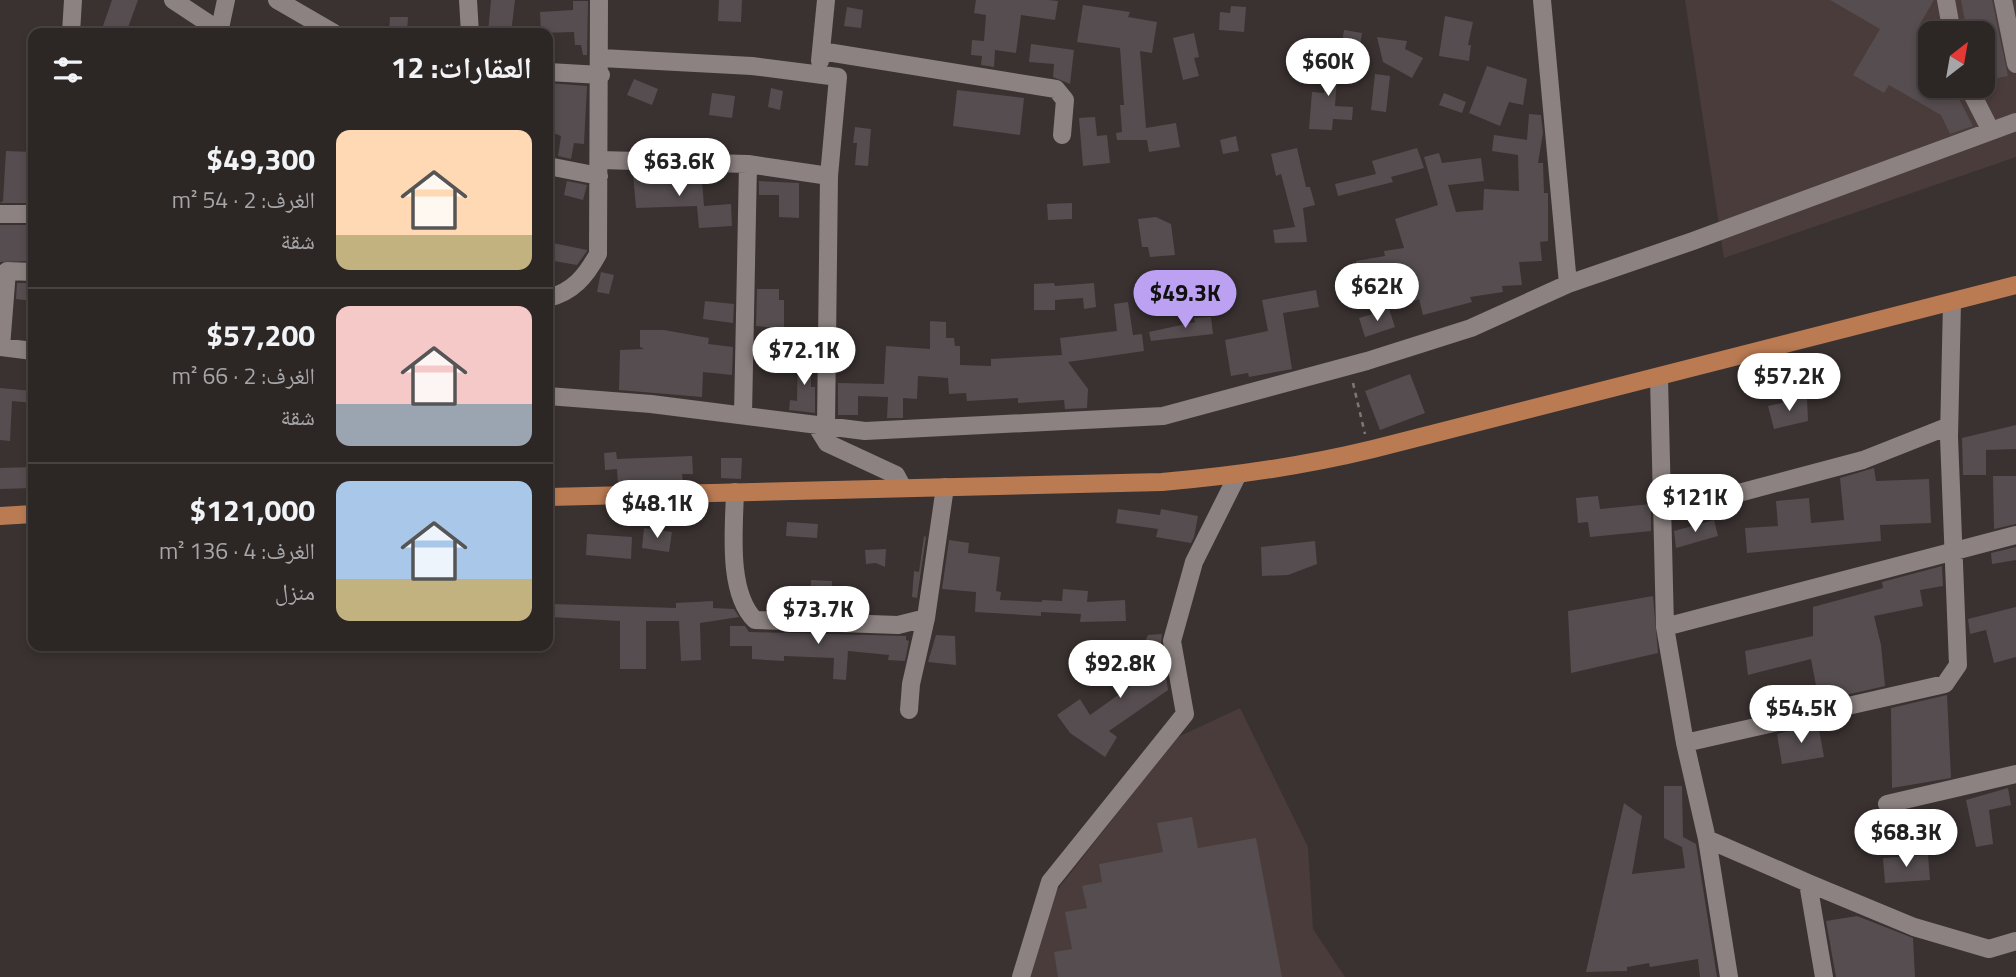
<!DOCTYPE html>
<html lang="ar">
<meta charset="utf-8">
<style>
:root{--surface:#2c2625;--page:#342e2d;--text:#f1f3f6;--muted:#a6a5a7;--line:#484342;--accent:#bca0f2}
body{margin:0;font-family:"Titillium Web","Noto Naskh Arabic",sans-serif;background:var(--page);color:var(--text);direction:rtl;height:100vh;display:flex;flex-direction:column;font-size:26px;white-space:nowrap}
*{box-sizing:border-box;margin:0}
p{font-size:23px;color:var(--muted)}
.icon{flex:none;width:38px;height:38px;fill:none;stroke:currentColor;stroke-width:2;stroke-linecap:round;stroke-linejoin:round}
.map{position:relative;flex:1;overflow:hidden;direction:ltr}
.drawer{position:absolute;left:28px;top:28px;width:525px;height:623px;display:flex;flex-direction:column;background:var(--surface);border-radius:14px;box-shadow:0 4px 10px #0003,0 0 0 2px var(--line);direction:rtl}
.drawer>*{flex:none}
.needle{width:46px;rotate:31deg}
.buttons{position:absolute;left:1918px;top:21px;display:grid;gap:14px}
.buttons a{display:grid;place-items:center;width:77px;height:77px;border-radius:14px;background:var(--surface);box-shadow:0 4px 10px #0003,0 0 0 2px var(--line);font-size:35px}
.price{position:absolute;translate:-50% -60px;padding:0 16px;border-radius:24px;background:#fff;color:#222;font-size:23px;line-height:46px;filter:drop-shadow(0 2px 4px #0008)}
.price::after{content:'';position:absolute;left:50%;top:42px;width:21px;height:16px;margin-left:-10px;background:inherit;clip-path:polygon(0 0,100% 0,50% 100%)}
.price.active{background:var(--accent);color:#111}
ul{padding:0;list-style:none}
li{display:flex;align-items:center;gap:21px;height:175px;padding:0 21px}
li+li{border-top:2px solid var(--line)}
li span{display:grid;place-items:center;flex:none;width:196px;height:140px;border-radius:14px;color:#555}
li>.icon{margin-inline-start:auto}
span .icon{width:84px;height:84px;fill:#fffc;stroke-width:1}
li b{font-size:30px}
h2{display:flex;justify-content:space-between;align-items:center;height:84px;padding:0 21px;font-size:30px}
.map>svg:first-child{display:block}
.built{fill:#4a3c3a;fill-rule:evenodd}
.building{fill:#554d4f}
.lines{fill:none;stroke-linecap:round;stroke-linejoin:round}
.path{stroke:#7e7776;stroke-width:2.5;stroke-dasharray:5 5;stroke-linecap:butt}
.minor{stroke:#8b8281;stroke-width:18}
.major{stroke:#ba7b53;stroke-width:18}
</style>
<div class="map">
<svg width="2016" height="977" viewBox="0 0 2016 977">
<rect width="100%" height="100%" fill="#3a3231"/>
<path class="built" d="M1685,0H2016V157L1724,258ZM1930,33H1983V86H1930Z
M1240,708L1308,847L1313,929L1345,977H1029L1051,898L1176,738Z"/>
<path class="building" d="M112,0H138L126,33L103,26Z
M491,0H515L511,33H488Z
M719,0H742L741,22L718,21Z
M976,0H1048L1058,1L1055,20L1021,15L1016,53L995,50L994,67L981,65L982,56L971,55L972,40L984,41L986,15L974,13Z
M1830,0H1934L1920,24L1930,30V86H1941L1957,95L1973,126L1950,134L1941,115L1889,85L1884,93L1853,75L1880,29Z
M1961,0H1992L2008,76L1983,81V33H1967Z
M573,1H588L587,55H583L581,45H575L574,32L541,33L540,12L573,10Z
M1083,5L1130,12L1128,17L1157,22L1152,53L1140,51L1146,128L1176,123L1180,147L1149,152L1147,140H1117L1116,133L1122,132L1120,105H1124L1120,48L1077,42Z
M1231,6L1246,7L1244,32L1219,30L1220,12L1230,13Z
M847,7L863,10L861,28L844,26Z
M1445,16L1473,22L1468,45H1471L1469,61L1439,56Z
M390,17H408L407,33H389Z
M1344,30L1362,33L1358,58L1340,55Z
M1194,33L1199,57L1194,58L1199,76L1183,80L1173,38Z
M1377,37L1407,41L1405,49L1423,58L1412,78L1383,62Z
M1031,44L1074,50L1070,84L1053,77L1054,64L1029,62Z
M1326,50L1339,51L1335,106L1353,107L1352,120L1333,119L1332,130L1309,129L1312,92L1324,93Z
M1487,66L1527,79L1523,105L1509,102L1500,126L1469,113Z
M1375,74L1390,76L1386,112L1371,110Z
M634,79L658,89L652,105L627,95Z
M548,83L587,86L584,144L574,143L571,159L558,156L561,136L548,131Z
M771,88L783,91L780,110L768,107Z
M957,90L1024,98L1020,135L953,126Z
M712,93L735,96L732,118L709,115Z
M1444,93L1466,102L1462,113L1439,105Z
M1529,114L1541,115L1543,133L1538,163H1543L1544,193H1548V241L1540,242L1542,261L1519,262L1522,285L1502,286L1503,292L1470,297L1472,302L1423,315L1419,299L1415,301L1406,269L1358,277L1356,261L1385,256L1384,251L1404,248L1395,219L1438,205L1424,157L1439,153L1442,163L1481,158L1484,181L1448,185L1456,212L1483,210L1484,189L1519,191L1518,155L1492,151L1494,135L1527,140Z
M1095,117L1097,136L1107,135L1110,163L1083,166L1079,118Z
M855,127L871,129L868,166L855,165L857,143H853Z
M1236,136L1239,151L1223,154L1220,140Z
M1297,148L1306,187H1310L1315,205L1303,208L1307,242L1275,243L1273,230L1295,227L1281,174L1276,176L1271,154Z
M1417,148L1424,168L1391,177L1393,182L1338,196L1335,184L1376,174L1372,161Z
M6,151L33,152L29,203H0L3,201Z
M633,173H663L664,182L702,180L704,206L731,204L732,226L699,228L697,206L636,208Z
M567,181L587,185L583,200L564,195Z
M759,181L799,183V218L779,217V195H759Z
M1072,203V219L1048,220L1047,204Z
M1156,217L1171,224L1175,255L1150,257L1148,247H1142L1138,219Z
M0,225H33V261L0,262Z
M548,242L587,250V251L577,265L548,260Z
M601,272L614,275L609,294L597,292Z
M17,283H33V301L16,299Z
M1054,283L1055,286L1094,283L1096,307L1084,309L1083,298L1055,300V310H1034V284Z
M757,289H779V300H784V329L756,326Z
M1316,290L1319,307L1283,313L1292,369L1249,377L1248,373L1231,376L1225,340L1268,331L1262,300Z
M705,301L734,304L733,323L703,319Z
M1128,302L1133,335L1142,334L1144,351L1068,362L1088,389L1087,408L1065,409L1064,400L1018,403V398L967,401L966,393L949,394L948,378L918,376L917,399L903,398V418H887L888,397L858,396V415H838V383L884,384L886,346L930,349V321L946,322V338H954L955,346H960V365L991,366V359L1062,355L1060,338L1117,331L1114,304Z
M1389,309L1395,327L1365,337L1359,318Z
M1211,317L1213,334L1151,341L1149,332L1195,322L1194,318Z
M640,330H664L709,338L708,344L733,347L732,375L703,372L702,397L619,390L620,350L644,349L640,347Z
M798,353L811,354V387H815V413L789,410L790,400L797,401Z
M1410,374L1425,413L1380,430L1365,391Z
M0,388L33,391V403L12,401L10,441L0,440Z
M1807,397L1808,421L1774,429L1768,406Z
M2016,425V449L1986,450V475H1963L1962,438Z
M616,452L617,459L692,456L693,474H682L683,482L618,484L617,469L605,470L604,453Z
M721,458H742L741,479L721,478Z
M33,467V488L0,489V468Z
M1874,468L1876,481L1929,479L1931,523L1880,525L1881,541L1747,553L1745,528L1778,526L1776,501L1809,498L1811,523L1844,520L1840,478Z
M1993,476H2016V524L1994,529Z
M1598,496L1600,509L1651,504V531L1590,537L1588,522L1578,523L1576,498Z
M1118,509L1160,515L1161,509L1198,516L1194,537L1191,543L1156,537L1158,529L1116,523Z
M1714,520L1718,536L1676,548L1674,531Z
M787,522L818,524L817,538L786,536Z
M644,528L672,532L669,552L642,548Z
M587,534L632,537L631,559L586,555Z
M924,536L926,537L917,598L912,597L914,571L919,572Z
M949,540L969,543L968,553L1000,557L996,591L1001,592L1000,600L1042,602V600L1062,601L1063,589L1088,591L1087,602L1125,600L1126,621L1080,622L1081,614L1041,612V616L975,612L976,592L942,589Z
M1315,541L1317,564L1288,575L1262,576L1261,547Z
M2016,547V560L1992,564L1991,553Z
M886,549L885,567L876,563L866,564L865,550Z
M1942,566L1943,586L1920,590L1923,606L1874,616L1881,645L1885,686L1819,701L1811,659L1748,675L1745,651L1813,636V607L1883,588L1882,582Z
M811,580L832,581L831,611L799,610V596L810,597Z
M1653,596L1658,653L1571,673L1568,611Z
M713,601V608L734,609L739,617L700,623L701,660L681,661L679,621H646V669H620V621L551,617L552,604L676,608V603Z
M2016,607V657L1994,663L1986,630L1970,634L1968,619Z
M730,626H745L749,632L906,636V640L909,641L905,661L888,660L889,655L848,651L846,680L833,679L834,658L784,656V661L752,659V646H730Z
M1162,634L1161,643L1168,690L1109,731L1117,737L1105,757L1070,733L1057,715L1080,699L1090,715L1131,686L1130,675L1148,635Z
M936,635L955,636L956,665L928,662Z
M1947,695L1951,778L1892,788L1891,708Z
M1818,724L1824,757L1782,764L1777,734Z
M1664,786H1682L1683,837L1696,844L1717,977H1700L1698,959L1650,967L1649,963L1627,967V971L1586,972L1624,803L1642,816L1632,874L1685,868L1682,847L1664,838Z
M2008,788L2011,805L1989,810L1993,844L1976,847L1966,800Z
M1192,817L1198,848L1256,838L1282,977H1058L1054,952L1072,949L1065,912L1087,908L1082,886L1102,882L1099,864L1163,852L1157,823Z
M1928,855L1930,880L1885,883L1883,858Z
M1857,916L1913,938L1915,977H1836L1826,921Z"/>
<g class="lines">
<path class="path" d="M1353,383L1365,434"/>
<path class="minor" d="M173,0L223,33
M277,0L334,33
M468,0L470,33
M1542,0L1568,284
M1946,0L1952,33
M2003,0L2016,64
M71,33L73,0
M219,33L226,0
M821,51L1056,89L1065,100L1062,135
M601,58L752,66L838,77L829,176L826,426
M820,61L826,0
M548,72L601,75
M1968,86L1991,131
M600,160L748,164L743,415
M748,164L829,176
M548,166L599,176
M0,214H33
M548,298C573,292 586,276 598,254L599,0
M0,347L33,351
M1,347L7,271L33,272
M1659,378L1665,627L1685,743L1707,839L1729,977
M548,396L651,404L865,431L1163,416L1367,361L1471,328L1568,284L1693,241L2016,122
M816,425L827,443L896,475L903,488
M735,492C734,529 727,592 755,620L898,625L926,618
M1735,494L1863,460L1949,426
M1665,627L2016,535
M909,710L911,684L926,618L945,487
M1685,743L1945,684L1958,665L1949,437L1952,302
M1887,804L2016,774
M1707,839L1808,883L1824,977
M1808,883L1914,927L1989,949L2016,941
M1021,977L1050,882L1185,714L1172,641L1194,562L1237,476"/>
<path class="major" d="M548,497L1162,482C1234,476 1303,466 1373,449L2016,285
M0,516L33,514"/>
</g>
</svg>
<div class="buttons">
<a><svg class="needle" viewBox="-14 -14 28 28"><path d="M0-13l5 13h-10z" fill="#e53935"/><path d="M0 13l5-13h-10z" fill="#a6a5a7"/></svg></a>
</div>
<b class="price" style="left:1328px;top:98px">$60K</b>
<b class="price" style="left:679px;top:198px">$63.6K</b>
<b class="price" style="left:1377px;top:323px">$62K</b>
<b class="price active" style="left:1185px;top:330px">$49.3K</b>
<b class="price" style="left:804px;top:387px">$72.1K</b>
<b class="price" style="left:1789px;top:413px">$57.2K</b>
<b class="price" style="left:1695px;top:534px">$121K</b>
<b class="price" style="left:657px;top:540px">$48.1K</b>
<b class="price" style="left:818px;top:646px">$73.7K</b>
<b class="price" style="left:1120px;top:700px">$92.8K</b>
<b class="price" style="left:1801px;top:745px">$54.5K</b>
<b class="price" style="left:1906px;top:869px">$68.3K</b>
<section class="drawer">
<h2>العقارات: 12<svg class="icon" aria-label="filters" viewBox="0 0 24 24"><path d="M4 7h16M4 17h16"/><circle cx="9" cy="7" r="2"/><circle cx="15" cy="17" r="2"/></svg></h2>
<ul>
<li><span style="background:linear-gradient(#ffd9b3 75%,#c2b280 0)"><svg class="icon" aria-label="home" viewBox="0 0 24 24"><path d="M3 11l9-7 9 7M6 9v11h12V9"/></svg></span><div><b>$49,300</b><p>الغرف: 2 · 54 m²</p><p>شقة</p></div></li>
<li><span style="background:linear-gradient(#f6c9c9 70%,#9aa5b1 0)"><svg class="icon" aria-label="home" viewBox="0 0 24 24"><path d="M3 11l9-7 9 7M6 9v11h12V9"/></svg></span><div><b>$57,200</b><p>الغرف: 2 · 66 m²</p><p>شقة</p></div></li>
<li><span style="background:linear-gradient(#a9c7e8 70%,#c2b280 0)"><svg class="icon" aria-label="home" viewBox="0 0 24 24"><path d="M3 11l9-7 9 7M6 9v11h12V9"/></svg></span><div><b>$121,000</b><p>الغرف: 4 · 136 m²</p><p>منزل</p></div></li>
</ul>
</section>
</div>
